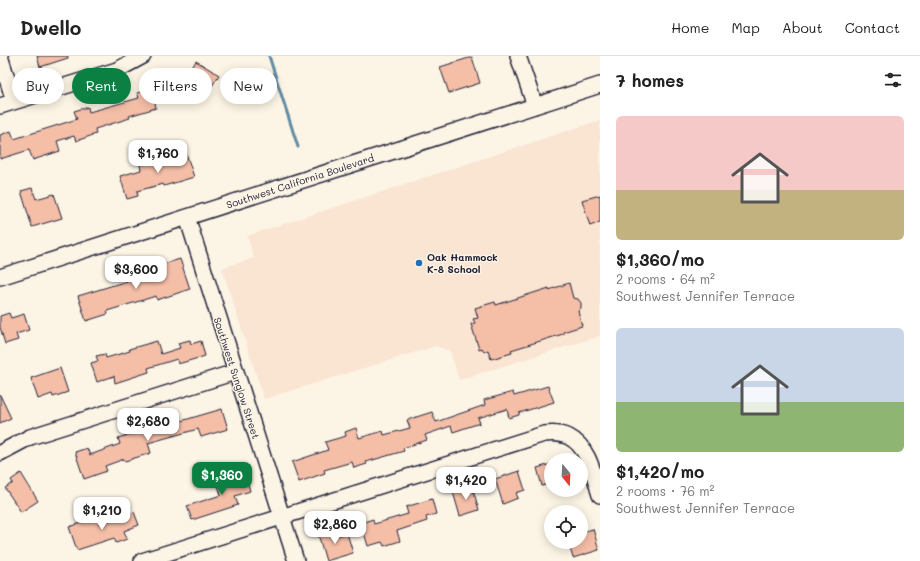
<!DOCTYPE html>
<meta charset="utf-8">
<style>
:root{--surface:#fff;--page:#f6f6f6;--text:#222;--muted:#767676;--line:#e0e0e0;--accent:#0b8043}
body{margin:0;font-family:Mali,sans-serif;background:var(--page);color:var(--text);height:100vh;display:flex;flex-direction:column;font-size:15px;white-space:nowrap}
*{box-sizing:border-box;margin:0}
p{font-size:13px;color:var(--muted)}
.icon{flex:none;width:22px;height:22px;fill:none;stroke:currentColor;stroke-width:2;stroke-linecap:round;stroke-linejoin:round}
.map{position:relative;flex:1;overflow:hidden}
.details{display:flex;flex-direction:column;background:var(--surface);width:320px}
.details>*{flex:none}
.guide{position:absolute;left:12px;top:12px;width:380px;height:36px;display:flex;gap:8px}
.needle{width:26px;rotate:162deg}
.tools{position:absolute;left:544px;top:397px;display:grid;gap:8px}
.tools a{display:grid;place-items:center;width:44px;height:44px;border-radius:50%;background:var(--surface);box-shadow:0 2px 10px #0003;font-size:20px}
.price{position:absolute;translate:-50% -34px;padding:0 9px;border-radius:8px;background:#fff;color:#222;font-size:13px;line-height:26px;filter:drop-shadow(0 1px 2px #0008)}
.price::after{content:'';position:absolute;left:50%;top:24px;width:12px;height:9px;margin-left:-6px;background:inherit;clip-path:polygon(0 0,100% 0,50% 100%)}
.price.selected{background:var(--accent);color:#fff}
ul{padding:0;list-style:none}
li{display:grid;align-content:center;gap:8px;height:212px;padding:0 16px}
li span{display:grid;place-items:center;height:124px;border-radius:6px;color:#555}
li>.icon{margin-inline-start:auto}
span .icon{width:72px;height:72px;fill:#fffc;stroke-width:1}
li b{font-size:17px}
h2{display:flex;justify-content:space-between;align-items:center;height:48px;padding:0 16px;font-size:17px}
.chip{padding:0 14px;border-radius:18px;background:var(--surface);box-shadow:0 2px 10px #0003;font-size:14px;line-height:36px}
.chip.selected{background:var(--accent);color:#fff}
header{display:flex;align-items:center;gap:24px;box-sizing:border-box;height:56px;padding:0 20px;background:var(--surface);border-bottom:1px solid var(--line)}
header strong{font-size:19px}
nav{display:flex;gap:22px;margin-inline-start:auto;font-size:14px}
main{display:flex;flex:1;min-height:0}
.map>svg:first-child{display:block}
.built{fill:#fae4d2}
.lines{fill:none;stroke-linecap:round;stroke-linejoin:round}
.stream{stroke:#6089a4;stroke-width:3}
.building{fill:#f4bea7;stroke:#22223b}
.minor-casing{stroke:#22223b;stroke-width:18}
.minor{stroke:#fcf5e5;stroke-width:15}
.poi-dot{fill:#1f6fb2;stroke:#fcf5e5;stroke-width:1.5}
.labels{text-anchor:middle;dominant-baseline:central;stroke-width:3;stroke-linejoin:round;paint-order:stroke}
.street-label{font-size:10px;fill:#22223b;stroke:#fcf5e5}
.poi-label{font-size:10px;font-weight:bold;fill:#22223b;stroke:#fcf5e5;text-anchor:start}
</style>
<header>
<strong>Dwello</strong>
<nav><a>Home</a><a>Map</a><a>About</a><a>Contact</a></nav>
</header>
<main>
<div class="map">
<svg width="600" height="505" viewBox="0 0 600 505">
<rect width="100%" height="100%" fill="#fcf5e5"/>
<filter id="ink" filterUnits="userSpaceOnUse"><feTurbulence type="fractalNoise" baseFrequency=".025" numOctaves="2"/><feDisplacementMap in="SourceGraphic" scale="8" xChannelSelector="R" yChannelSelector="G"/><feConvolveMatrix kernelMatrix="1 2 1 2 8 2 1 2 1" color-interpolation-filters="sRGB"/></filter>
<g filter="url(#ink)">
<path class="built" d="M600,64V280L459,324L450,295L436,290L264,343L222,212L254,202L247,180Z"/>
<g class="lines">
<path class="stream" d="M269,0L298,91"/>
</g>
<path class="building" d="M37,0H68V2L40,11Z
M472,1L480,27L449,37L440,11Z
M196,5L219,19L210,33L207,32L202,40L177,24L183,14L188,18Z
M163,29L167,43L155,47L156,52L129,60L130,62L95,73L96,78L76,85L74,80L57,85L60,95L33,104L29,94L0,103V79L11,75L14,83L77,63L74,55L88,51L89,56L139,42L137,37Z
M185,94L194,121L164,130L163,128L137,135L138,140L127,143L120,120L141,114L140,109Z
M32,132L36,143L54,138L62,162L32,171L21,135Z
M600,139V166L590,170L582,144Z
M180,203L190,233L157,244L156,240L107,255L108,258L86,265L78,240L127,225L125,220Z
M569,227L573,242L578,243L581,247V252L578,255L582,270L563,276V278L511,294L512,297L491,303L488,294L484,296L482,292L479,293L471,268L475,267L473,263L478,262L475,252L495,246L496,249L549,232V234Z
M9,257L11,262L24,258L29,274L16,278L18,284L5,288L0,271V260Z
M190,284L191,288L201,285L205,300L178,308L177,303L148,312L149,316L115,327L114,320L97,326L91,307L98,305L96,300L105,298L106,302L130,295L129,293L157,285L161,298L180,292L178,287Z
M60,312L68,336L53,341L52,338L38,343L31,322Z
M548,330L554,346L519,357V359L509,362L507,353L478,362L480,367L453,376L451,370L425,379L427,384L403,392L404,395L366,406L367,408L354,412L352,406L324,414L325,417L299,426L292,406L328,394L325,386L346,380L345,376L356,372L359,382L383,375L384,379L410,372L407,364L432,356L436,366L485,349L484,344L513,336L514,340Z
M0,339L11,362L0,367Z
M222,353L228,373L201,381L198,373L148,387L151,397L125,405L124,403L105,410L107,415L84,423L75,396L87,392L90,399L120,388L118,382L180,363L181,365Z
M551,408V427L542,430L537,412Z
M244,414L250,435L235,440L238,449L192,464L187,450L221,439L216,423Z
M519,415L525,434L516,437L518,442L503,448L495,423Z
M21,417L38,445L21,456L5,432L13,427L11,424Z
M472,430L479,454L460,460L453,436Z
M432,443L436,458L426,461L427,465L397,475L400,485L384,490L382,486L368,490L361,467L373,463L374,468L408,458L406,451Z
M134,456L139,469L124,475L127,483L116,487L114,482L77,494L69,471L97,462L99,468Z
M593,473L599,494L573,502L568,486H581V476Z
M331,474L333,481L347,477L353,497L326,505L318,478Z"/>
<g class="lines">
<defs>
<path id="minor" d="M0,0L14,45
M518,0L535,50
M0,50L117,14L143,0
M187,161L296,505
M0,221L600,29
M0,397L30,381L235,316
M142,505L544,378C552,377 561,377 569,381C589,391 594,420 600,439"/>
</defs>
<use href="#minor" class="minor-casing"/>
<use href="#minor" class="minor"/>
</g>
</g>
<circle class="poi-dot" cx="419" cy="207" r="4"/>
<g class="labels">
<g class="street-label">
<text transform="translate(300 125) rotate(-18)">Southwest California Boulevard</text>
<text transform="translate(237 322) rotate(72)">Southwest Sunglow Street</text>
</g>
<g class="poi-label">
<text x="427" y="201">Oak Hammock<tspan x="427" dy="12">K-8 School</tspan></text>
</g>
</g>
</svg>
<div class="tools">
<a><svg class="needle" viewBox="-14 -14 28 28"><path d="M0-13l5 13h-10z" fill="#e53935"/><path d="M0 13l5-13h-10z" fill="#767676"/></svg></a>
<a><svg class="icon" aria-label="locate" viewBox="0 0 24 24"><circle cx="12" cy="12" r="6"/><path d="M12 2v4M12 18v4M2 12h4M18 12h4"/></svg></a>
</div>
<b class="price" style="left:158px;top:118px">$1,760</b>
<b class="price" style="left:136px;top:234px">$3,600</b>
<b class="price" style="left:148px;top:386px">$2,680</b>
<b class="price selected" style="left:222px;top:440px">$1,360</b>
<b class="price" style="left:466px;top:445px">$1,420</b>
<b class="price" style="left:102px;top:475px">$1,210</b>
<b class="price" style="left:335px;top:489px">$2,860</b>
<div class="guide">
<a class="chip">Buy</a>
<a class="chip selected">Rent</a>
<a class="chip">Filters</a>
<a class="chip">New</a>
</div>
</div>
<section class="details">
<h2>7 homes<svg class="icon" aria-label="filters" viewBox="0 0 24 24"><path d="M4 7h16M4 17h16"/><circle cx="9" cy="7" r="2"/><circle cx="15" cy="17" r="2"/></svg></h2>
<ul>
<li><span style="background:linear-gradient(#f6c9c9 60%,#c2b280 0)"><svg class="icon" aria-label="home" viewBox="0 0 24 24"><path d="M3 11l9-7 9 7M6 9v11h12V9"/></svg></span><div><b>$1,360/mo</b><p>2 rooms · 64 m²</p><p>Southwest Jennifer Terrace</p></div></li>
<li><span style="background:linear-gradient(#c9d6e8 60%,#8fb573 0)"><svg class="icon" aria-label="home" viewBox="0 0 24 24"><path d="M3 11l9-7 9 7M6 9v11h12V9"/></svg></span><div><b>$1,420/mo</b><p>2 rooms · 76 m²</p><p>Southwest Jennifer Terrace</p></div></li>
</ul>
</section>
</main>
